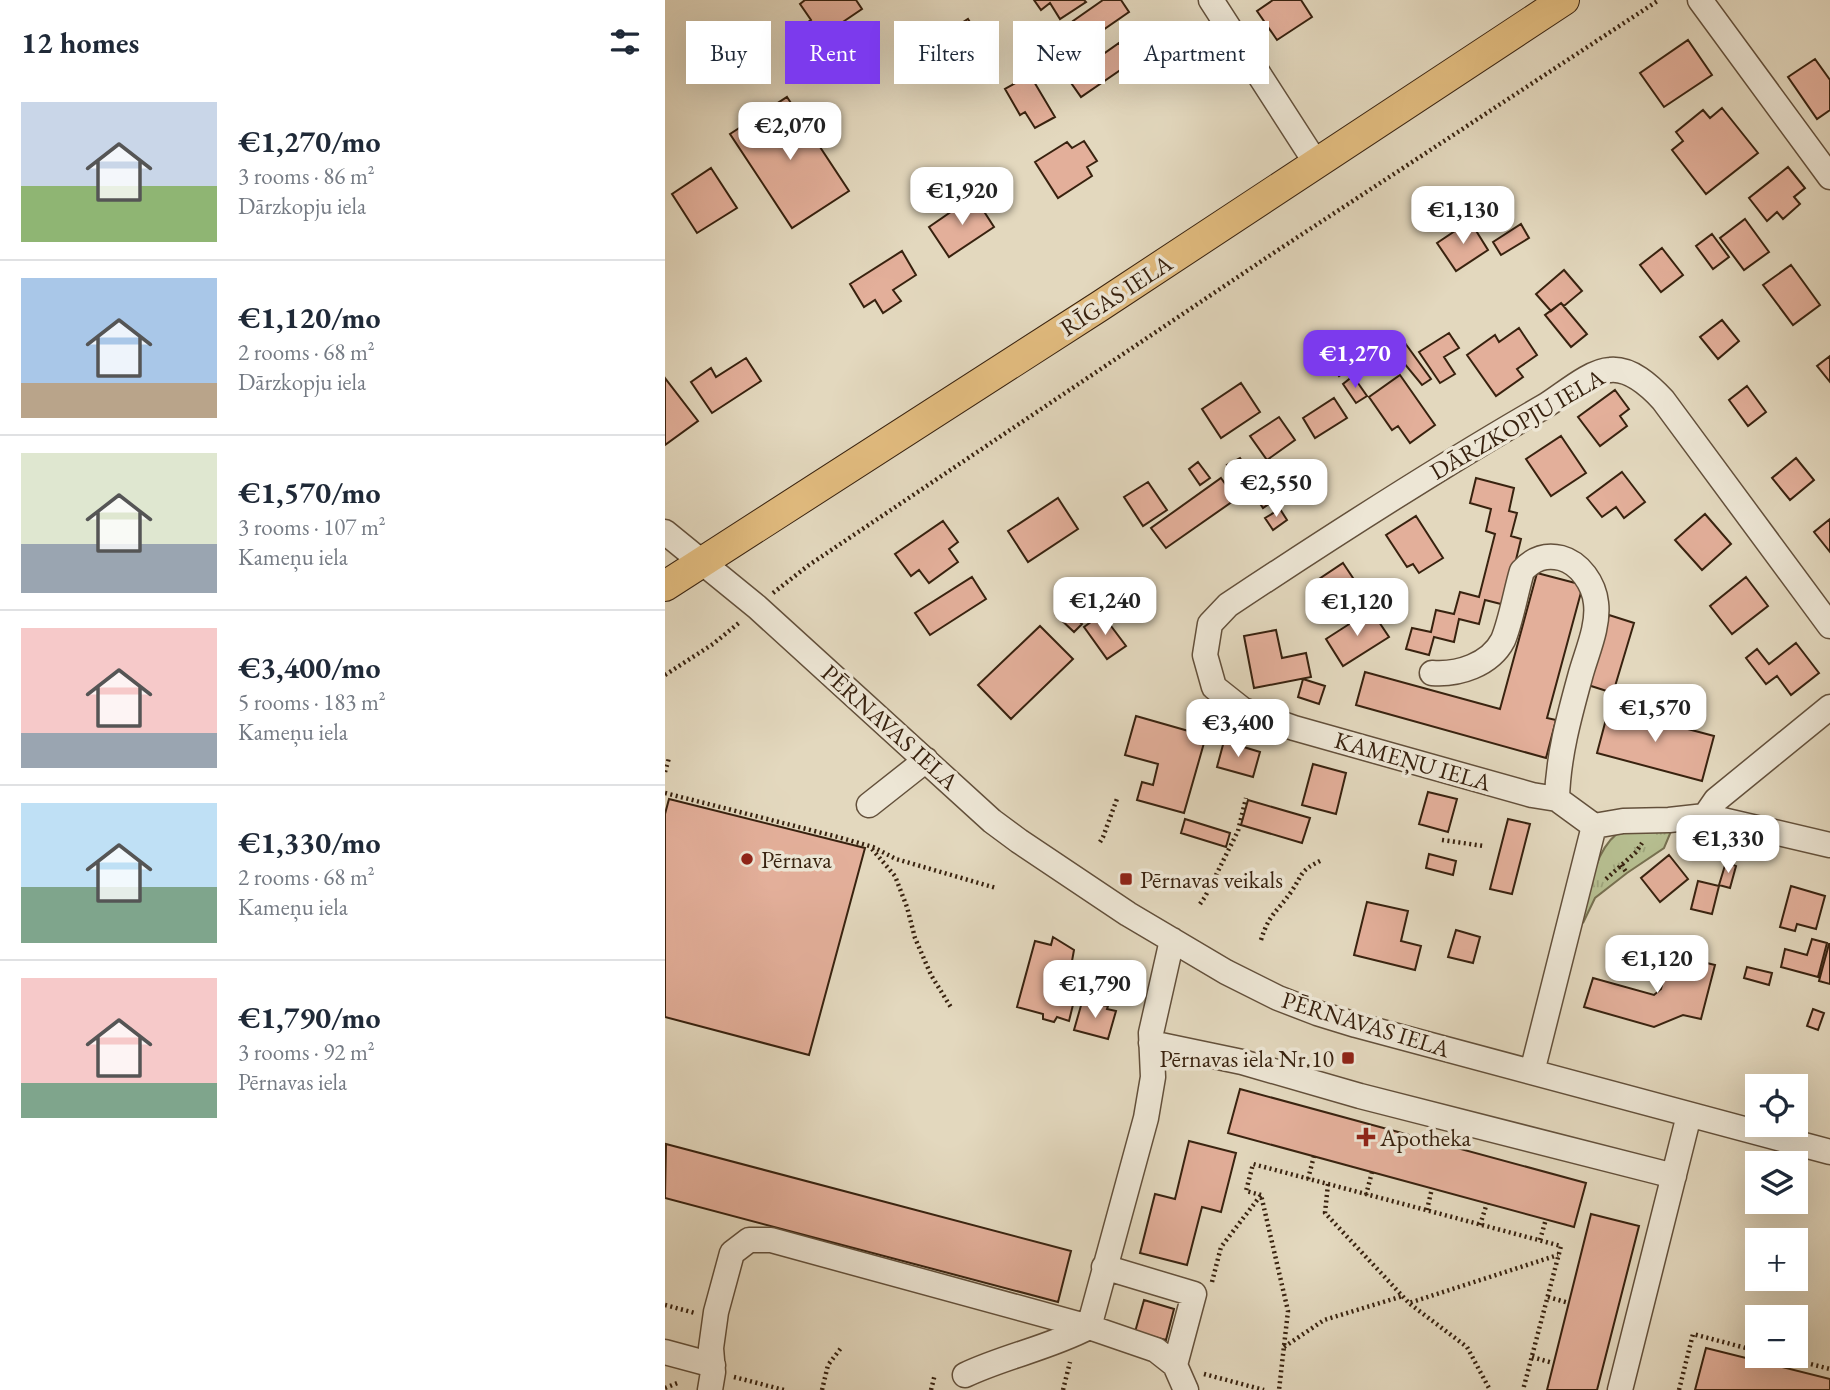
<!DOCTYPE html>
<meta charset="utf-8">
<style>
:root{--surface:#fff;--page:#f2f2f3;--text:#1f2937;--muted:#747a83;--line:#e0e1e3;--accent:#7c3aed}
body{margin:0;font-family:"EB Garamond",serif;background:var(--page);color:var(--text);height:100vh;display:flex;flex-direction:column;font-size:26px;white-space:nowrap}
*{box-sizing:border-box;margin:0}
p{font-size:23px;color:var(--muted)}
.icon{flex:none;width:38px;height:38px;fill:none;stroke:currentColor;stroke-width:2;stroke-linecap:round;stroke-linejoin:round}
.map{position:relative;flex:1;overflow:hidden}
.drawer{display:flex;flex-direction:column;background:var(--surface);width:665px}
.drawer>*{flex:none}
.banner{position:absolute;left:21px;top:21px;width:665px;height:63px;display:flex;gap:14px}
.tools{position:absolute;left:1080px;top:1074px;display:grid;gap:14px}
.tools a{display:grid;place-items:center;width:63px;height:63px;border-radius:0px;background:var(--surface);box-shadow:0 7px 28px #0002;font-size:35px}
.price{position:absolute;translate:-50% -60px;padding:0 16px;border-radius:14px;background:#fff;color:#222;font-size:23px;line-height:46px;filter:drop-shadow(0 2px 4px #0008)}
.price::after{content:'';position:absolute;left:50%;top:42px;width:21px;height:16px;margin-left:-10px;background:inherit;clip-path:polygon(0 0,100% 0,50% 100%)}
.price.current{background:var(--accent);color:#fff}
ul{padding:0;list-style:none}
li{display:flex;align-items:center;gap:21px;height:175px;padding:0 21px}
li+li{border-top:2px solid var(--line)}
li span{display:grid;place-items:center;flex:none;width:196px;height:140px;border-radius:0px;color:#555}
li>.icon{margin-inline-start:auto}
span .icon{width:84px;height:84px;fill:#fffc;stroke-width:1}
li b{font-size:30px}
h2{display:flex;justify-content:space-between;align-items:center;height:84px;padding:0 21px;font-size:30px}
.chip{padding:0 24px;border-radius:0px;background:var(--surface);box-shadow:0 7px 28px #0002;font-size:24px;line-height:63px}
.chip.current{background:var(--accent);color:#fff}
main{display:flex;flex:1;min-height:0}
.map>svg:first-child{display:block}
.grass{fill:url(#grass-tufts);stroke:#777050;stroke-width:2}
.building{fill:#e3af9a;stroke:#38220f;stroke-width:2}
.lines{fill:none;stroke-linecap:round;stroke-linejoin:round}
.minor-casing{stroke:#63503b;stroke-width:27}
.major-casing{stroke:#38220f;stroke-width:32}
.path{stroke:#38220f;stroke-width:4.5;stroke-dasharray:2 3.5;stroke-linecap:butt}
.minor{stroke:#ede6d5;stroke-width:24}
.major{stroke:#e2bc7f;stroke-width:30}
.poi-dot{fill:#8f2418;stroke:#ede6d5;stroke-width:2.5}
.labels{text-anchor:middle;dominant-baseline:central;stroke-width:7;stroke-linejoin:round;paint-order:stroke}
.street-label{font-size:24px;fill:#38220f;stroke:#ede6d5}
.poi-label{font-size:24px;fill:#38220f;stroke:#ede6d5;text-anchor:start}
</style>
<main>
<section class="drawer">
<h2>12 homes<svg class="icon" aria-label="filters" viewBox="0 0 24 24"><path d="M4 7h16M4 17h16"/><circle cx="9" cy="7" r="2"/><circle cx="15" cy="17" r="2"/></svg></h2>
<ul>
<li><span style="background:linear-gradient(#c9d6e8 60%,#8fb573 0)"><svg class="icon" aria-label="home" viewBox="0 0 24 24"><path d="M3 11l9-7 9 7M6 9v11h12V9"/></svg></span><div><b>€1,270/mo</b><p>3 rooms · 86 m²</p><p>Dārzkopju iela</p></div></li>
<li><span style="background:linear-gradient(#a9c7e8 75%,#b9a48a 0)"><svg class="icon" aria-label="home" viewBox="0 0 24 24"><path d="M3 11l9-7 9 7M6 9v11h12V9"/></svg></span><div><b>€1,120/mo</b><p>2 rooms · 68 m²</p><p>Dārzkopju iela</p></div></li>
<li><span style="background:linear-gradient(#dfe7d0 65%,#9aa5b1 0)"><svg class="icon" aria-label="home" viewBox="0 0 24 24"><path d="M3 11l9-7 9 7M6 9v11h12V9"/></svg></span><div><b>€1,570/mo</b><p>3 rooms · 107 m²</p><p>Kameņu iela</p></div></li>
<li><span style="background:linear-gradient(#f6c9c9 75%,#9aa5b1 0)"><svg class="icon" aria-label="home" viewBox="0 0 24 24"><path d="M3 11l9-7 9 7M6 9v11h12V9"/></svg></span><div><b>€3,400/mo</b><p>5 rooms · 183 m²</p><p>Kameņu iela</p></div></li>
<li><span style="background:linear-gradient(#bfe0f5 60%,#7fa58c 0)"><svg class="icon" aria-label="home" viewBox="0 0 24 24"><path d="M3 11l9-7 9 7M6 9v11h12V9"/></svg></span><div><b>€1,330/mo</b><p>2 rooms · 68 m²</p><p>Kameņu iela</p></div></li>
<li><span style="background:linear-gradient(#f6c9c9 75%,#7fa58c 0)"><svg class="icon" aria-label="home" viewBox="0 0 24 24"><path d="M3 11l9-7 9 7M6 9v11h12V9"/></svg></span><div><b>€1,790/mo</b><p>3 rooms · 92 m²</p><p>Pērnavas iela</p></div></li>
</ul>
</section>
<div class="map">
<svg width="1165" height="1390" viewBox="0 0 1165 1390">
<defs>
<pattern id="grass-tufts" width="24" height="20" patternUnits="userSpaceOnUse" patternTransform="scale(1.75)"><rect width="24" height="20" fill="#b6be90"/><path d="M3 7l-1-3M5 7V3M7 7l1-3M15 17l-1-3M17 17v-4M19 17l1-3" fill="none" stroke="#9da37b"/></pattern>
</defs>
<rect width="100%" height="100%" fill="#e3d8be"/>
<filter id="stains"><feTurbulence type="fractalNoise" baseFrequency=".00286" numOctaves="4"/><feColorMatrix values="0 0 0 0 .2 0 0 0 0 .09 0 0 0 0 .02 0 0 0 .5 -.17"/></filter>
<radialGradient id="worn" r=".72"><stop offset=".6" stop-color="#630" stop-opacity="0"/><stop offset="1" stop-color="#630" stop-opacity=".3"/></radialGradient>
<path class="grass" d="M959,829H1007L999,848L962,873L930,898L918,923V913C927,884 930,845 959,829Z"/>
<path class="building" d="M140,0H191L197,9L169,28L183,50L158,67L132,29L146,20L135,4Z
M369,0H419L421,2L395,19L385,3L376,10Z
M438,0H456L464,12L422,41L408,21Z
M608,0H636L647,17L612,40L592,11Z
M303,19L313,35L265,65L251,42L268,32L272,39Z
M1023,40L1047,75L999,107L975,73Z
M454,43L467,62L416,97L397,70L411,61L417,69Z
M1150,59L1165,80V110L1152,119L1123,77Z
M365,75L390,117L370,128L360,112L355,115L340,89Z
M122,97L184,191L127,228L65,134Z
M1057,108L1093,153L1041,194L1007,150L1018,141L1011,132L1038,110L1045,118Z
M419,141L432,161L422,167L427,176L393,198L370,162L402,142L407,148Z
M1123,167L1140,188L1129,197L1135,204L1118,219L1112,212L1102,221L1084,198Z
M46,168L72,208L32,233L7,194Z
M309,196L329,227L284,257L264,227Z
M1080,219L1104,252L1079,270L1055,238Z
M805,221L823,250L791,271L772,243Z
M856,224L864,238L836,255L828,242Z
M1047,234L1064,257L1048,269L1031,246Z
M997,248L1018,275L996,292L975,265Z
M237,251L251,275L228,290L236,301L218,313L210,300L199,307L185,284Z
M1126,265L1155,305L1128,325L1098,285Z
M899,270L917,291L899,306L896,303L886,311L871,294Z
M896,303L922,334L906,347L880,315Z
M1057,320L1074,341L1053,359L1035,337Z
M854,328L872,355L852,369L858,377L831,396L802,355L830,335L834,342Z
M784,333L794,348L779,357L790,374L775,383L754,352Z
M740,343L766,379L757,385L729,351Z
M670,349L685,368L674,376L660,357Z
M1165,356V382L1152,366Z
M81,358L96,381L47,413L26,382L46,368L51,377Z
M735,375L770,425L745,443L733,426L727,430L704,397Z
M688,376L702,396L691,403L678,384Z
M0,378L33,421L0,445Z
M576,383L595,412L556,438L537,409Z
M1082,386L1101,412L1083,426L1064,400Z
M950,390L964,409L955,416L962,426L935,446L913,417Z
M669,398L682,418L650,438L638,418Z
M614,417L630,440L602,460L585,436Z
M896,436L921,473L886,496L861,459Z
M575,458L582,470L570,478L562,465Z
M1131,458L1149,480L1125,500L1107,478Z
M533,462L545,478L535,485L524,469Z
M957,472L980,502L959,518L951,507L937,517L922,498Z
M556,478L571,499L501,548L486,528Z
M811,478L849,488L844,511L852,513L846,536L856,539L840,605L820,600L814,624L794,619L789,642L769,637L764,655L741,649L747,628L766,632L771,610L789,614L795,592L814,597L830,534L821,531L826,509L805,503Z
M594,480L608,501L598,508L584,487Z
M483,482L502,510L478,526L459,497Z
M393,498L413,529L363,562L343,531Z
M615,509L622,520L608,530L600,518Z
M1040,514L1066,544L1037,570L1010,540Z
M751,516L778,558L754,573L748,564L742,567L721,535Z
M1165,519V552L1149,532Z
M278,521L293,542L284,549L293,562L264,583L254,570L246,576L230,554Z
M678,563L700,596L667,617L645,585Z
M872,573L918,585L882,718L891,720L881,758L691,705L700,672L835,709Z
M307,577L321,599L265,635L250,613Z
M1081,577L1103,606L1067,634L1045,606Z
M399,607L417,624L409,632L391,615Z
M706,610L724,637L678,666L661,639Z
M437,614L461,646L442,659L419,627Z
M944,615L969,623L948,693L923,685Z
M375,626L408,659L346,719L313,685Z
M611,630L617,658L641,653L646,677L589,688L579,636Z
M1131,643L1154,673L1126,695L1112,676L1101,684L1081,658L1092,649L1104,664Z
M638,679L660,686L654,704L633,697Z
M944,708L1049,736L1037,781L932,753Z
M471,716L541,736L519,813L472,800L477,782L488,785L493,764L460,755Z
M559,741L595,752L588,777L552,767Z
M648,764L681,773L671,814L637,805Z
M763,792L792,799L783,832L754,824Z
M4,799L200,848L144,1055L0,1017V814Z
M583,800L645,818L637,843L576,825Z
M520,819L565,833L561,847L516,833Z
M843,819L865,824L847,894L825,889Z
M764,854L791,861L788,875L761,868Z
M1004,855L1023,879L995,902L976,878Z
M1061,862L1071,866L1065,888L1054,885Z
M1033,881L1054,886L1047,914L1026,909Z
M1126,886L1160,896L1151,929L1132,924L1130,931L1115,927Z
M702,902L743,911L736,941L756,946L750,970L689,955Z
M791,930L815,937L808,963L783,957Z
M388,937L409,950L407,961L418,964L404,1021L392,1017L389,1022L378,1019V1014L352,1007L370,941L386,945Z
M1147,939L1162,943L1153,977L1116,967L1120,949L1142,955Z
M1164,944H1165V984L1154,981Z
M1005,954L1050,965L1036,1019L1018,1015L989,1027L919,1007L928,978L989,995L996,989Z
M1082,967L1107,973L1104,985L1079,978Z
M417,1002L443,1006L442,1009L451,1011L443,1039L409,1030Z
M1148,1009L1159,1013L1153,1030L1142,1026Z
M575,1089L921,1183L909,1227L563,1133Z
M524,1141L571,1153L556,1212L537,1207L522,1265L475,1253L490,1194L510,1199Z
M1,1144L406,1251L393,1302L0,1198Z
M926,1214L974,1226L932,1390H882Z
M479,1300L509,1309L501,1340L470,1332Z
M1041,1348L1165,1379V1390H1030Z"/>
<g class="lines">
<defs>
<path id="minor" d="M546,0L651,163
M1035,0L1165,177
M0,532L92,607L327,821L354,841L463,914L561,972L613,998L652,1013L691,1025L1165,1152
M1165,626L998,400C985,386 966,368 945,370C925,371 898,395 880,406C772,468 667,536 563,605L545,624L540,655L549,687L578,710L629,728L867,795L892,799L929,826L958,821L1004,820L1040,816L1165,845
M767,673C793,675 825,665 838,640C846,621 851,591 857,571C868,559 880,554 896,558C915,563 929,584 931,603C934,627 921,654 915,677C904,717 893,757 892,799
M204,805L261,760
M1040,816L1051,800L1165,707
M486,1043L577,1062L695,1096L1009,1176
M867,1072L929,826
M439,1267L529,1294L510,1365
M0,1352L48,1365
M300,1375C340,1356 384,1348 424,1327L491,1350L510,1365L521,1390
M45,1390L48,1372L46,1348L51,1312L67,1253L84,1240H106L424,1327L481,1118L488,1077L486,1033L507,940
M955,1390L1024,1115"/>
<path id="major" d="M0,586L435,306L899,0"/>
</defs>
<use href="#minor" class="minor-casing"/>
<use href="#major" class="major-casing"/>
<path class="path" d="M108,593L144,565L610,252L994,0
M0,675L48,644L75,622
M532,733L540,707
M0,772L4,758
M0,793L173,837L208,847L231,859L331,888
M777,840L819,846
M435,842L438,837L453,796
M207,849L230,876L242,907L250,938L266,975L287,1009
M956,865L962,873
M941,879L971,852L977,843
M535,904L540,897L573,831L581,798
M596,940C604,914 612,912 626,892C639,873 634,871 657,860
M643,1179L649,1156
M663,1184L660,1213L744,1303L893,1255
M596,1195L581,1191L588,1164L896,1246L858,1390
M701,1195L707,1172
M762,1210L767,1188
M815,1225L822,1203
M875,1240L881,1219
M547,1282L556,1247L596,1195L623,1311L614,1390
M883,1297L904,1303
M745,1304L802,1347L825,1390
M0,1305L30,1313
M619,1347L659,1320L738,1296
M1114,1356L1165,1369
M867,1357L888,1363
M539,1374L599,1390
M69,1377L119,1390
M0,1388L15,1382
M157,1390L163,1365L176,1348
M266,1390L270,1374
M398,1390L405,1362
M1014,1390L1028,1334L1092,1351"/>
<use href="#minor" class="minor"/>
<use href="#major" class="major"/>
</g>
<g class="poi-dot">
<circle cx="82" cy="859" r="7"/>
<rect x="454" y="872" width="14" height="14" rx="3.5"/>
<rect x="676" y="1051" width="14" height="14" rx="3.5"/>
<path d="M697.5 1126.5h7v7h7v7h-7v7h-7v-7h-7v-7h7z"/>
</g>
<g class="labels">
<g class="street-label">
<text transform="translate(451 295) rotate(-33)">RĪGAS IELA</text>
<text transform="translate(852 424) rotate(-30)">DĀRZKOPJU IELA</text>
<text transform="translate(225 727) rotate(42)">PĒRNAVAS IELA</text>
<text transform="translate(748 761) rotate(16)">KAMEŅU IELA</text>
<text transform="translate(701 1024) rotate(17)">PĒRNAVAS IELA</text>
</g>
<g class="poi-label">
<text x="96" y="859">Pērnava</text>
<text x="475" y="879">Pērnavas veikals</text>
<text x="669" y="1058" text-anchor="end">Pērnavas iela Nr.10</text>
<text x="715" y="1137">Apotheka</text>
</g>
</g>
<rect width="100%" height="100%" filter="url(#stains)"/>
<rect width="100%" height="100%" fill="url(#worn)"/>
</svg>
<div class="tools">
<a><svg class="icon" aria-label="locate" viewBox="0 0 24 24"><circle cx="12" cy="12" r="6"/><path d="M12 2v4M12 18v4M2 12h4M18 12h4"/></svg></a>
<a><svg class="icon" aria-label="layers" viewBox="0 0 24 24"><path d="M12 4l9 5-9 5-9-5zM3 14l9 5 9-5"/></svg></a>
<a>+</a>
<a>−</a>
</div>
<b class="price" style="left:125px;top:162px">€2,070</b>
<b class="price" style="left:297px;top:227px">€1,920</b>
<b class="price" style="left:798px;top:246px">€1,130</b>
<b class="price current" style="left:690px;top:390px">€1,270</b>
<b class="price" style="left:611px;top:519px">€2,550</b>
<b class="price" style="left:440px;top:637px">€1,240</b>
<b class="price" style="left:692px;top:638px">€1,120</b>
<b class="price" style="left:990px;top:744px">€1,570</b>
<b class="price" style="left:573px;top:759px">€3,400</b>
<b class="price" style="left:1063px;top:875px">€1,330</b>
<b class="price" style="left:992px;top:995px">€1,120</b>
<b class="price" style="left:430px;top:1020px">€1,790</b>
<div class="banner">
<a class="chip">Buy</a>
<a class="chip current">Rent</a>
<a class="chip">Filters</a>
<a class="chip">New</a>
<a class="chip">Apartment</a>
</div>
</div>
</main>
